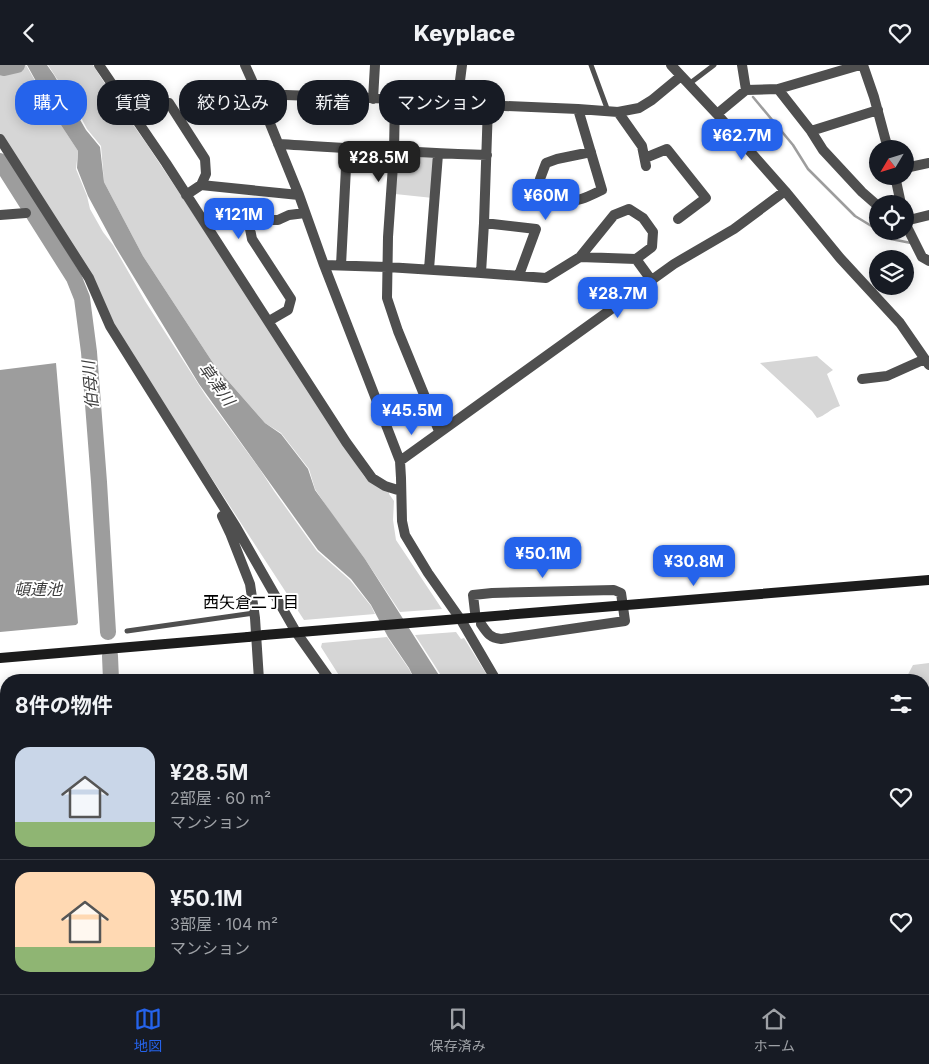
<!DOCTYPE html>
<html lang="ja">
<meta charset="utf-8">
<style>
:root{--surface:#171b24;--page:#242831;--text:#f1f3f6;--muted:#9ea1a6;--line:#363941;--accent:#2563eb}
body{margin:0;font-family:Inter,"Noto Sans JP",sans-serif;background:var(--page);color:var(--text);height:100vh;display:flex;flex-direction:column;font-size:19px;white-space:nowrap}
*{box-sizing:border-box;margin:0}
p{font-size:16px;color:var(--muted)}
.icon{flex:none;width:28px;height:28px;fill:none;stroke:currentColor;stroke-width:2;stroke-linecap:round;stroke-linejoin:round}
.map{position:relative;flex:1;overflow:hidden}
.sheet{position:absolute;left:0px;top:609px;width:930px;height:321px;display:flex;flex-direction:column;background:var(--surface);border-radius:20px 20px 0 0;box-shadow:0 2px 12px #0003}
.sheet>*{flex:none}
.guide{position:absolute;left:15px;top:15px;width:500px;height:45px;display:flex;gap:10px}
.needle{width:32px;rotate:232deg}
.tools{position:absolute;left:869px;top:75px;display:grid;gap:10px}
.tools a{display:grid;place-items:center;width:45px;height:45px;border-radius:50%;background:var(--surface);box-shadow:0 2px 12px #0003;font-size:25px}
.price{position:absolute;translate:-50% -42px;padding:0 11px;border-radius:10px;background:var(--accent);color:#fff;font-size:16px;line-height:32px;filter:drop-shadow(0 1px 2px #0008)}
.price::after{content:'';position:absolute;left:50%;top:30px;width:15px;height:11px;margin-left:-8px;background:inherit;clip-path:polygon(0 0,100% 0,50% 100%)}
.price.current{background:#222;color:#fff}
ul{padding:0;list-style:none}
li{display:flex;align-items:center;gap:15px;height:125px;padding:0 15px}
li+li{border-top:1px solid var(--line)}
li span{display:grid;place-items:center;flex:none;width:140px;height:100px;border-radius:15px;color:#555}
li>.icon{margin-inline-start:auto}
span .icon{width:60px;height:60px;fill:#fffc;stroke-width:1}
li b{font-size:21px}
h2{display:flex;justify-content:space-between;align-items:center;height:60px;padding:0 15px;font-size:21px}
.chip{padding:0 18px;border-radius:20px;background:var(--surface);box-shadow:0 2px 12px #0003;font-size:18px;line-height:45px}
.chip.current{background:var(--accent);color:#fff}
header{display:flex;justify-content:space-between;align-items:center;height:65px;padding:0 15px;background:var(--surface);font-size:22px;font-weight:800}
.tabs{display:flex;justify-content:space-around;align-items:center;height:70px;border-top:1px solid var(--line);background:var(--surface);font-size:14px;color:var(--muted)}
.tabs a{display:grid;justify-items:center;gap:2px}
.tabs .current{color:var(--accent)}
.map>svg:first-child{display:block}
.green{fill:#d6d6d6}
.water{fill:#9d9d9d}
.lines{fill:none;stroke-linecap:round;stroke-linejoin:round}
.stream{stroke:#9d9d9d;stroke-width:2.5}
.river{stroke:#9d9d9d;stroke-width:16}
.lane{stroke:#4f4f4f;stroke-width:5}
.street{stroke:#4f4f4f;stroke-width:10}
.secondary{stroke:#1c1c1c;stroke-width:10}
.secondary-bridge{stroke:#1c1c1c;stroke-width:10}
.labels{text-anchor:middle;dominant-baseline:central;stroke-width:4;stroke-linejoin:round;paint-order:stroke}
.water-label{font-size:16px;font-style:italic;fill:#3e3e3e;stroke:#fff}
.neighbourhood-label{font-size:16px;fill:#000;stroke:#fff}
</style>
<header><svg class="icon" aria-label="back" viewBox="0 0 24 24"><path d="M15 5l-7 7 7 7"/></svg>Keyplace<svg class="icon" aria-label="heart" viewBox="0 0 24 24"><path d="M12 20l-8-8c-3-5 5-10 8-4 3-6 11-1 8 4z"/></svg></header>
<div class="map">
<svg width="929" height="929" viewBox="0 0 929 929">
<rect width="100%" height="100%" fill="#fff"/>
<path class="green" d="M26,0L57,54L78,86L76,104L87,131L90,144L103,167L113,180L145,236L206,331L259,403L274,426L317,486L350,515L371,541L375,549L304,555L112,260L0,71V5Z
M48,0H93L114,33L146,78L204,165L364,411L370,417L389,427V429L394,436L393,455L396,475L442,544L400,547L365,494L331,448L315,424L309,404L281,368L265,358L215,301L143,191L104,117L101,81L87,64L76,43Z
M400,90L432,93L435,97L433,133L395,129L397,94Z
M817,291L819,293L833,305L827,309L840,341C830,344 825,351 817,353L812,346L760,298Z
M456,567L461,574L464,573L490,615H444L415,570Z
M387,572L409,604L414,615H342L321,582L322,578Z
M929,598V682L924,683V615H905L913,600Z
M536,924H587L591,929H540Z
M625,924H692L695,929H629Z"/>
<path class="water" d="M27,0H47L54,10L86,65L100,82L104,117L143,191L215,301L265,358L281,369L308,404L315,425L365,494L442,615H415L409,603L388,572L371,540L351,514L318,485L199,319L115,181L88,131L77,103L78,86L57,54Z
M56,298L78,558L76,560L0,567V305Z
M589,924H622L626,929H593Z"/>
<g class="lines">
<path class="stream" d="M753,32L793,80L808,104L855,151L878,165
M879,166L891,174L911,178"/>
<path class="river" d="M0,2L4,3L17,0
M0,96L74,213L82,233L89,287L99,417L108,567
M110,591L111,615
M137,924L138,929"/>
<path class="lane" d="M591,0L608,46
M689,19L714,0
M127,566L254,548"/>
<path class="street" d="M99,0L166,98L346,377L372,413L385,421L401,426
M245,0L258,29L299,130L324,200L400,396L401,413L402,456L405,470L428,508L461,555L496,615
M671,0L717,49L785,126L840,193L900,258L929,300
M742,0L746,25
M863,0L874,32L888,84
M778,24L811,66L823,85L862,127L878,141
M258,29L425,35L457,39L578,44L618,47L639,43L652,35L681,11
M373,34L375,0
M395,34L394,86L388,172L387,233L398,266L439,366
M169,38L205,94L206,109L201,120
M457,39L462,0
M578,44L602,125C591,130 579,137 567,136C557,135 546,131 536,128L540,114L546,98L557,94L591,87
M618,47L642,81L646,101
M717,49L746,25L778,24L860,0
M811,66L878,45
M0,74L89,213L110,261L236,462L296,567L330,615
M278,79C348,83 417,88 487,90
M645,93L667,84L706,133L678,154
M905,103L929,98
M895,111L901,139
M186,130L201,120L299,130
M0,150L26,148
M905,156L929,150
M484,158L536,164L519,210
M905,158L922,192L929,196
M580,192L614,150L629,144L643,153L653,167L652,182L636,194
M324,200L387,202L481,208L484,158L488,40
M341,200L347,83
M429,204L438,89
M481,208L546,213L580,192L636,194L652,216
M269,256L288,245L291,234L252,174L250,164L257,155H278L289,150L305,148
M862,314L887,311L925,294
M400,396L674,199L734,164L785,126
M222,451L230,468
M233,465L230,468L250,519L255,553L259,615
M475,547L473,530L492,528L614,525L621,528L625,556L501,574C490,573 487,568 481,559
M433,924L434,929
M525,924L529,929
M698,924L701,929
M883,929L887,924"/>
<path class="secondary" d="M264,570L929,515
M0,593L248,572"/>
<path class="secondary-bridge" d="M248,572L264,570"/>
</g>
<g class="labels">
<g class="water-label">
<text transform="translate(217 319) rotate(54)">草津川</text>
<text transform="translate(90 320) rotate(-95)">伯母川</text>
<text x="38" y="524">頓連池</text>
</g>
<g class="neighbourhood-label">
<text x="251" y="537">西矢倉二丁目</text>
</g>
</g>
</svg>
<div class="tools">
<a><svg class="needle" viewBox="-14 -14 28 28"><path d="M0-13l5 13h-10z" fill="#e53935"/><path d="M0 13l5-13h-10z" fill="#9ea1a6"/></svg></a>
<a><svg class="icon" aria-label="locate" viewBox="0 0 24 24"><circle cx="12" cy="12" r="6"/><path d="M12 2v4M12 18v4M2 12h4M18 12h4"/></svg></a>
<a><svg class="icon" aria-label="layers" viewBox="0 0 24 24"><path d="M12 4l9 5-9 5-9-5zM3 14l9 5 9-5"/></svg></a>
</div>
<b class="price" style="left:742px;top:96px">¥62.7M</b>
<b class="price current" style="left:379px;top:118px">¥28.5M</b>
<b class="price" style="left:546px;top:156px">¥60M</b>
<b class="price" style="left:239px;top:175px">¥121M</b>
<b class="price" style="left:618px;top:254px">¥28.7M</b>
<b class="price" style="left:412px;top:371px">¥45.5M</b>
<b class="price" style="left:543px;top:514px">¥50.1M</b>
<b class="price" style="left:694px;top:522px">¥30.8M</b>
<div class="guide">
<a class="chip current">購入</a>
<a class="chip">賃貸</a>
<a class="chip">絞り込み</a>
<a class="chip">新着</a>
<a class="chip">マンション</a>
</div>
<section class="sheet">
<h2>8件の物件<svg class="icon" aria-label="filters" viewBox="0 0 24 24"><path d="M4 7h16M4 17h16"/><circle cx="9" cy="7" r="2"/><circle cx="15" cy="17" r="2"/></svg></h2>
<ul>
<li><span style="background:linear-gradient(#c9d6e8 75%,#8fb573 0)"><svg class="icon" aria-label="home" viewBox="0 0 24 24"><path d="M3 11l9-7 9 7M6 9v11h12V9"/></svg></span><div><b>¥28.5M</b><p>2部屋 · 60 m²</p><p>マンション</p></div><svg class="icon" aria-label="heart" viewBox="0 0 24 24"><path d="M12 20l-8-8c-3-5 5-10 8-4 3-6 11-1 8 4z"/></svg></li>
<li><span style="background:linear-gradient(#ffd9b3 75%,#8fb573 0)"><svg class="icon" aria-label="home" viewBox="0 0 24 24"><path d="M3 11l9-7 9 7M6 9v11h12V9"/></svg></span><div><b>¥50.1M</b><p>3部屋 · 104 m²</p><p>マンション</p></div><svg class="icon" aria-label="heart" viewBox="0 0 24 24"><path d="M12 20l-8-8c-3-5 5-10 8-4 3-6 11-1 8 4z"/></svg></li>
</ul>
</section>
</div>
<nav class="tabs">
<a class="current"><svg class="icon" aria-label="map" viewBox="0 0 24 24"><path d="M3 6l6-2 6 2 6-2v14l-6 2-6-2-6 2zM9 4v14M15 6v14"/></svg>地図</a>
<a><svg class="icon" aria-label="saved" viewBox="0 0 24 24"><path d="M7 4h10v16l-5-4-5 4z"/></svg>保存済み</a>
<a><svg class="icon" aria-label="home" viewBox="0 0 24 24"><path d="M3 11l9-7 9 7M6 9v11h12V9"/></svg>ホーム</a>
</nav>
